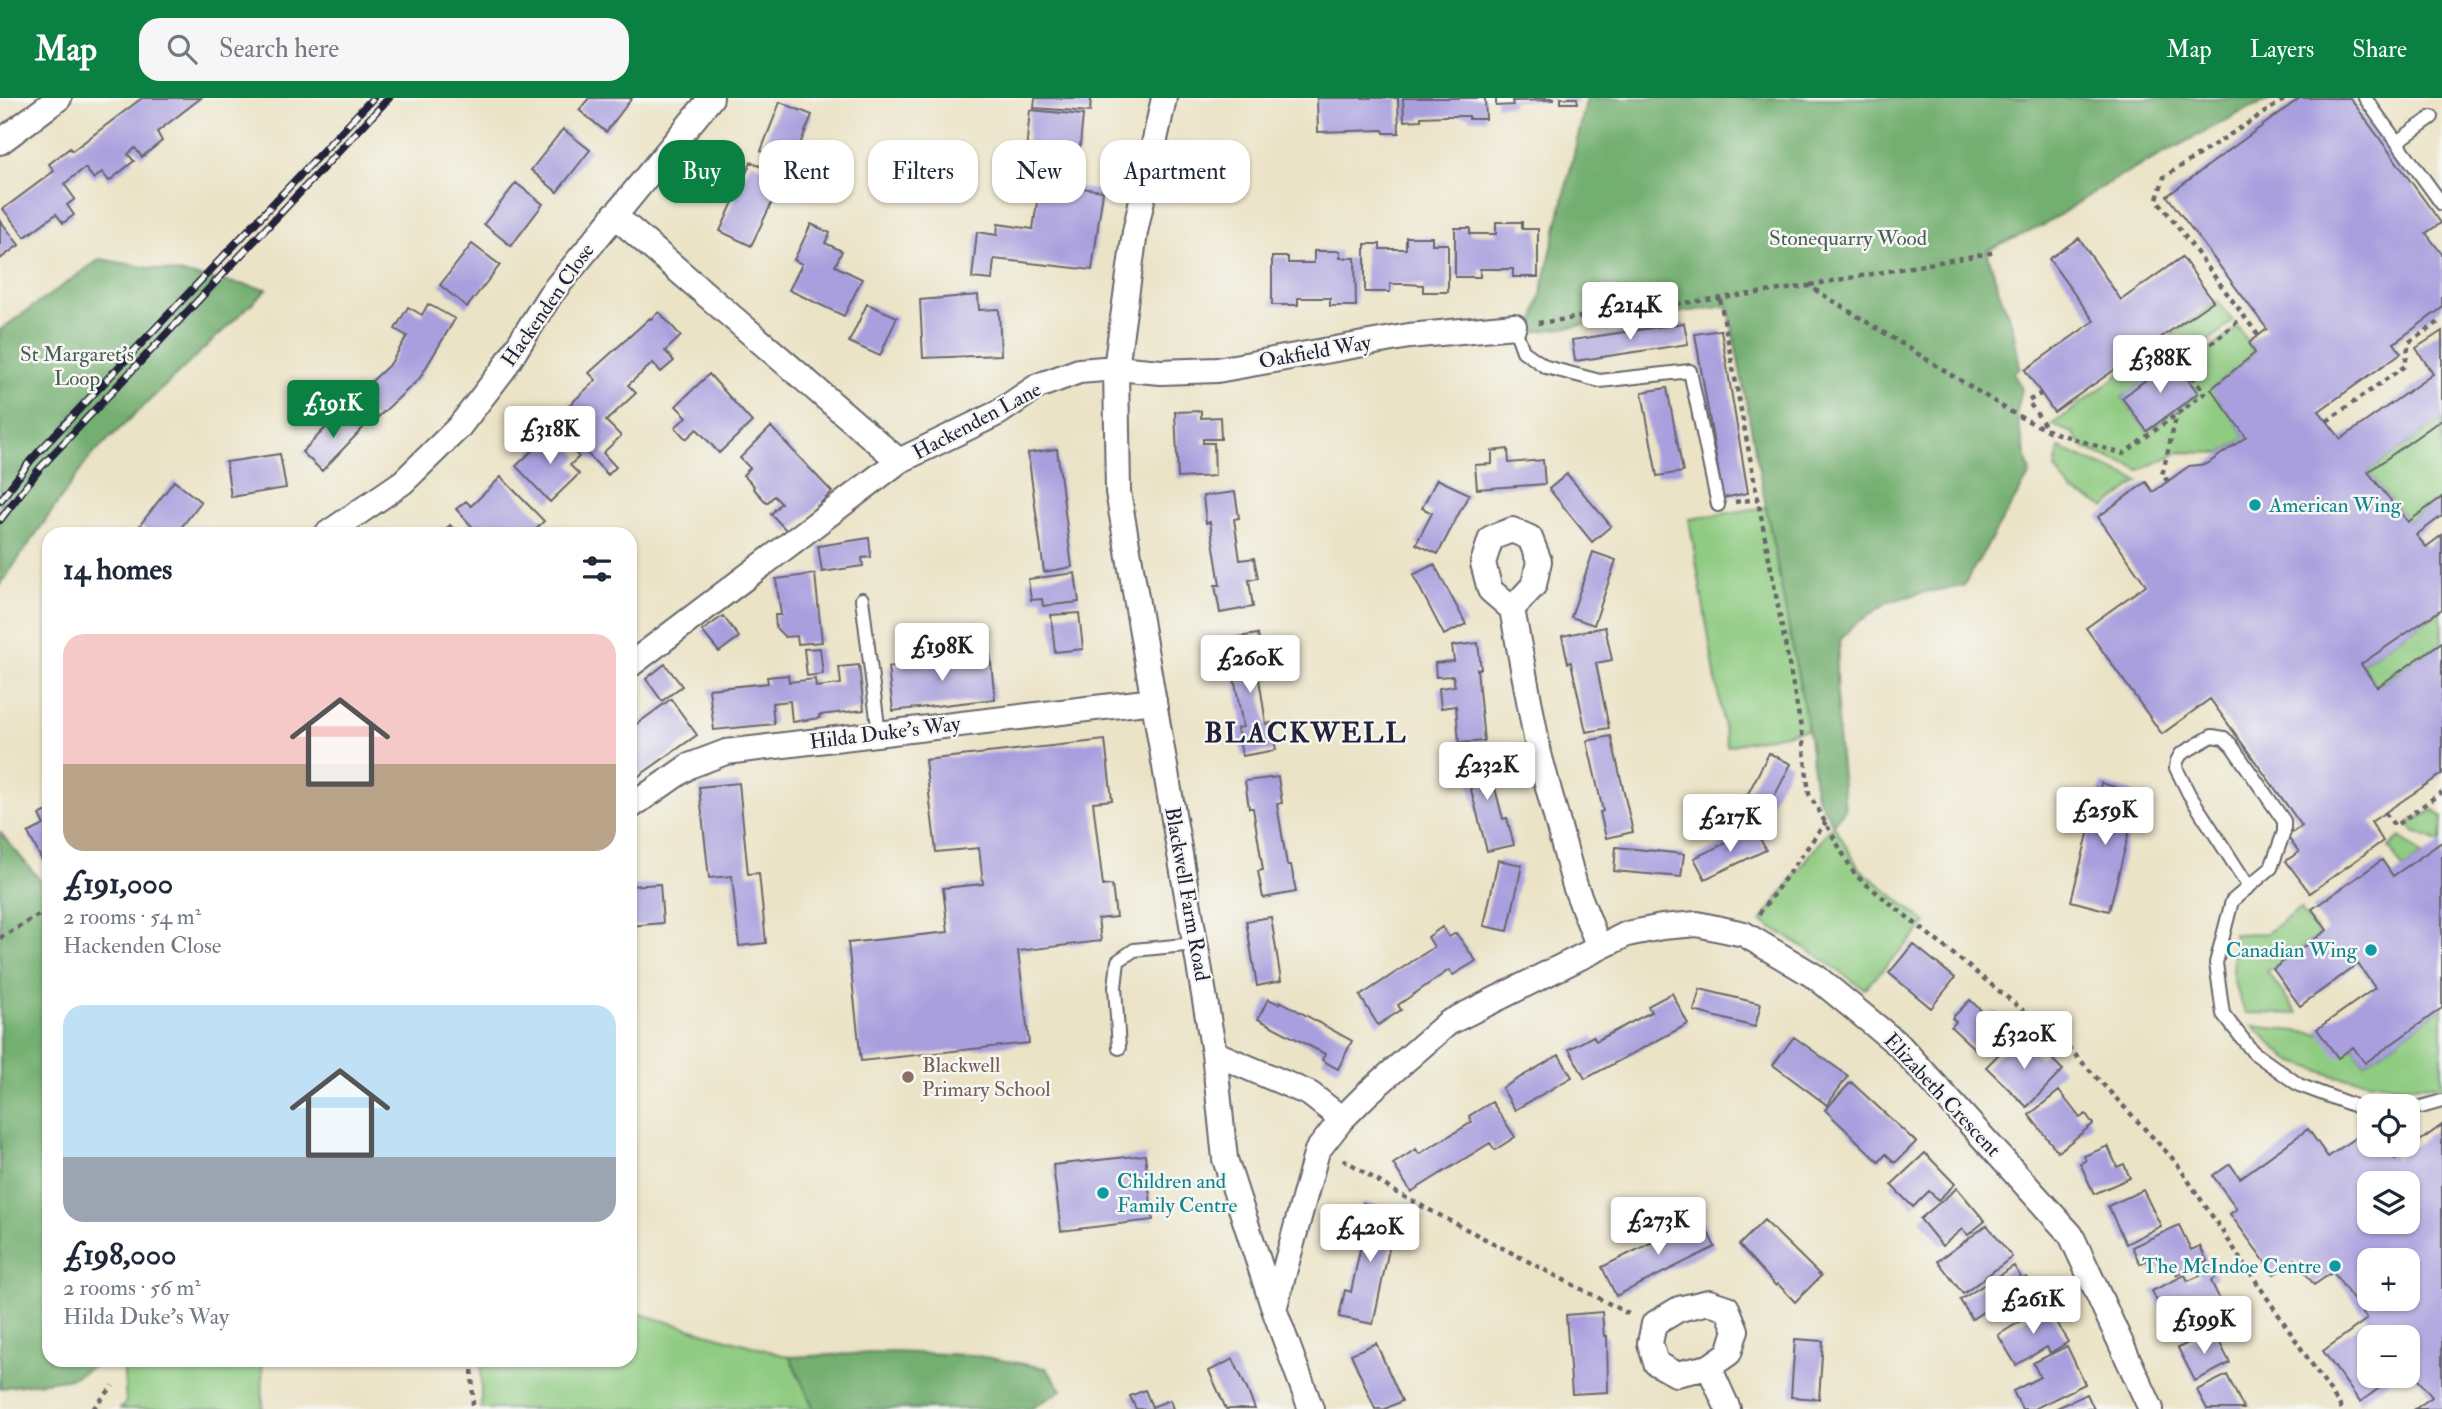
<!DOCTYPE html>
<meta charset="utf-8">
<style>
:root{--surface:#fff;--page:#f6f6f7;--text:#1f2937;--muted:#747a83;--accent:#0b8043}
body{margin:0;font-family:"IM FELL Double Pica",serif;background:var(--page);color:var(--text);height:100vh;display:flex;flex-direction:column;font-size:26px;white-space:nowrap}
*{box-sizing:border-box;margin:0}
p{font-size:23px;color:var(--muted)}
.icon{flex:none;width:38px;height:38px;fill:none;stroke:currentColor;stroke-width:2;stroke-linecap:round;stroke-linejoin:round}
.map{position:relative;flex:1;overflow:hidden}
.details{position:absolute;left:42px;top:429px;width:595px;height:840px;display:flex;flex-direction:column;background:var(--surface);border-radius:21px;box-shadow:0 2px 5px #0004}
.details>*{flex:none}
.top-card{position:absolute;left:658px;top:42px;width:665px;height:63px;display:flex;gap:14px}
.buttons{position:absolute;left:2357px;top:996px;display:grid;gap:14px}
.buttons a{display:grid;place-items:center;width:63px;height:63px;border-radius:14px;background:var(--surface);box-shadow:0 2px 5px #0004;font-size:35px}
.price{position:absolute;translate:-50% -60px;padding:0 16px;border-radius:7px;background:#fff;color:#222;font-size:23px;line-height:46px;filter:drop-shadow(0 2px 4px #0008)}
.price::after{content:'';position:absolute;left:50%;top:42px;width:21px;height:16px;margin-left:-10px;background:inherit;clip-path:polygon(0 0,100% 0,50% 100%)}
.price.on{background:var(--accent);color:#fff}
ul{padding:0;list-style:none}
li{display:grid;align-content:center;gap:14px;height:371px;padding:0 21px}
li span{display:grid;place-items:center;height:217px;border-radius:21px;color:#555}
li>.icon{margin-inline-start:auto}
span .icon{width:126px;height:126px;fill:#fffc;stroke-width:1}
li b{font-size:30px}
h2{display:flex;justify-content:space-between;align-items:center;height:84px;padding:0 21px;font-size:30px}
.pill{padding:0 24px;border-radius:21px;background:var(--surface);box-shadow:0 2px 5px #0004;font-size:24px;line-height:63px}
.pill.on{background:var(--accent);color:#fff}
header{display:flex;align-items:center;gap:42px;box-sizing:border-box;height:98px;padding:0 35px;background:var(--accent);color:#fff}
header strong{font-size:33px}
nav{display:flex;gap:38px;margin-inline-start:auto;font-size:24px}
.search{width:490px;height:63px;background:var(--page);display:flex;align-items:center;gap:18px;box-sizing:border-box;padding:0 24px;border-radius:21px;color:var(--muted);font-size:26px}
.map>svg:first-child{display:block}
.green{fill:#8fcb81;stroke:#58765e;stroke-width:2}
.forest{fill:#73af6f;stroke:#4a6855;stroke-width:2}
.building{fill:#a99fde;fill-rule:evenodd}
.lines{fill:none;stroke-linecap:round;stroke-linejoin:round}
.lane-casing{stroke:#68666c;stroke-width:16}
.street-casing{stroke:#68666c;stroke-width:28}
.path{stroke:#68666c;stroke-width:4.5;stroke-dasharray:5 5;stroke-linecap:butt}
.lane{stroke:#fff;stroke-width:12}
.street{stroke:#fff;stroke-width:24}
.rail-casing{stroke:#22223b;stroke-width:8}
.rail{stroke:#f6f6f2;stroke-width:5;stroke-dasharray:16;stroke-linecap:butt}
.culture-dot{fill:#0f9aa8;stroke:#f6f6f2;stroke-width:2.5}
.education-dot{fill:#8d6e63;stroke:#f6f6f2;stroke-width:2.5}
.labels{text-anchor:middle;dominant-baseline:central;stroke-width:5;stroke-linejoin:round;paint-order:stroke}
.park-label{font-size:21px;fill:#485d54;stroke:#f6f6f2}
.street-label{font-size:21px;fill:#22223b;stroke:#f6f6f2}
.culture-label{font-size:21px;fill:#0d838f;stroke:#f6f6f2;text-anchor:start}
.education-label{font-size:21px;fill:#785e54;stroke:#f6f6f2;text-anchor:start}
.district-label{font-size:28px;font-weight:bold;letter-spacing:2px;fill:#22223b;stroke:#f6f6f2}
</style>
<header>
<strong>Map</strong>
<div class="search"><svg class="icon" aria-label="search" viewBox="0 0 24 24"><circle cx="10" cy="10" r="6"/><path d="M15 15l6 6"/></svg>Search here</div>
<nav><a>Map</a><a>Layers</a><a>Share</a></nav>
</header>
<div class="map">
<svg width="2442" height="1311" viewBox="0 0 2442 1311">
<rect width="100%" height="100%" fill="#f6f6f2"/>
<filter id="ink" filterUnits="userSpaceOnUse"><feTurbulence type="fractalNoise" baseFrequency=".0143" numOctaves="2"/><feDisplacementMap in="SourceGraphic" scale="14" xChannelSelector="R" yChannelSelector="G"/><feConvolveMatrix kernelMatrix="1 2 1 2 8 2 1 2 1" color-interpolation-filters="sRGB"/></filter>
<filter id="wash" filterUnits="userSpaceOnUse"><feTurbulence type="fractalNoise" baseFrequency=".00686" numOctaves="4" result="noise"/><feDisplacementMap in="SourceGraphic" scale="28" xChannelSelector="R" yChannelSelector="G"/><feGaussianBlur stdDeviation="1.57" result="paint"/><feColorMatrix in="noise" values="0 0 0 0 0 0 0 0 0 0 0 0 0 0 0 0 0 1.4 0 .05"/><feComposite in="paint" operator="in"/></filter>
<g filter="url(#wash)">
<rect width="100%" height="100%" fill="#ebe3c6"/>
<path class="green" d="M2217,203L2233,223L2178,268L2173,262L2122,300L2147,333L2198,296L2182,274L2238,229L2255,255L2212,291L2246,339L2222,355L2180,354L2140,372L2084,350L2073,335L2052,327Z
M2442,321V399L2408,424L2368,374Z
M2059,350L2139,383L2105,409L2072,393L2055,371Z
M1766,409L1808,631L1727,648L1689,421Z
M2441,512L2442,544L2377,589L2361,566Z
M2435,712L2442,719L2441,745L2414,734L2408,725Z
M1833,726L1859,770L1927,825L1864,891L1818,858L1761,823Z
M2400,739L2422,757L2403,771L2389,749Z
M2300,810L2319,837L2273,871L2266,872L2298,916L2245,915L2233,881L2234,836L2267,835Z
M2442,910V987L2402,988L2334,978L2289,962L2253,928L2321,936L2353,949L2365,965Z
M630,1213L790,1259L814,1311H481V1262H630Z
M123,1262H262L263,1311H120L126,1304Z"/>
<path class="forest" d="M1587,0H2274L2245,12L2108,85L2044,127L1987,152L1999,193L2013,230L2020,270L2013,275L2022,291L2016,317L2030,376L1963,488L1921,495L1888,504L1851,529L1840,543L1836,572L1838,637L1845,712L1833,726L1816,697L1808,631L1728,208L1532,234Z
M100,161L267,191L90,359L0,487V232Z
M0,734L49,793V1262H104L72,1280L0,1290Z
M891,1254L973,1257L1046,1270L1062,1292L1031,1311H814L790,1259Z"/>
<g id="blocks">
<path class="building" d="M142,0H201L157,34L162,43L142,59L135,50L128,56L134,63L109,83L102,74L94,81L85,70L64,86L75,101L67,107L74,117L63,125L56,116L25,139L3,111L54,73L49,66L70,50L72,53Z
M589,0H632L606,34L579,12Z
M1035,0H1091L1090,14L1034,10Z
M1317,0H1398L1399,35H1384L1383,32L1318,34Z
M1403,0H1485L1486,21H1469V18H1445L1421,19V22L1404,23Z
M1496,0H1554V2L1512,3L1513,7L1496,8Z
M1561,0H1577L1578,5H1561Z
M2300,0H2350L2441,125L2426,135L2442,156V210L2394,245L2401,255L2319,313L2341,341L2433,276L2416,250L2442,233V321L2368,374L2408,424L2442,399V418L2416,437L2426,449L2442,437V511L2361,566L2377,589L2442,544V676L2371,724L2383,743L2310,795L2286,763L2299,754L2287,738L2302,728L2210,601L2162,636L2086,530L2146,487L2098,419L2146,384L2153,394L2189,368L2207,366L2246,339L2211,291L2255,255L2249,245L2267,231L2167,98Z
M780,4L812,17L792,66L761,53Z
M1030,12L1083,17L1079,58L1026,53Z
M563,31L590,52L557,94L531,72Z
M1014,57H1038L1037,81L1014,80Z
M751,64L784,79L751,148L720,133Z
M1040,84L1103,93L1092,172L994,161L992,182L972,180L977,134L997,137L998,126L1033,131Z
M516,85L543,106L511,148L484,126Z
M0,122L19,147L0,161Z
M1496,124H1522V131H1538V179H1513V171H1480V179H1455V130H1470V136H1496Z
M811,126L830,135L825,145L842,153L835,168L862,181L844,218L789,192L802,166L794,162Z
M1406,139H1432V146H1448V194H1423V187L1406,186H1390V194H1365V146H1380V151H1406Z
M2079,140L2121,202L2182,159L2213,203L2054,314L2025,272L2094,223L2049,161Z
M472,146L500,167L467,209L440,187Z
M1314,153H1340V160H1355L1356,208H1330V200H1298V207H1272V159H1288V165H1314Z
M978,197L979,212L999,211L1001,257L923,260L920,202Z
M428,206L455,221L419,281L376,321L355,299L391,265L407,238L395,231L408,209L422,217Z
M867,206L897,219L880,258L849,244Z
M659,214L681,238L665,253L674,263L661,274L653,265L628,287L636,295L606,323L621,338L603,355L616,369L608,377L572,340L578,335L560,316L596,282L589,275L650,220L651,221Z
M1684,225L1688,246L1575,263L1572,242Z
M1721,232L1748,395L1723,400L1695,236Z
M2173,261L2198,295L2147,333L2122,300Z
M709,276L752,324L719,355L697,331L686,341L675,329L687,319L676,308Z
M1667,290L1683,374L1657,378L1642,294Z
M344,311L363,330L322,373L302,354Z
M1201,313V320L1220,319L1221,341H1203V345H1214L1215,378L1178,380L1175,314Z
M771,329L832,394L789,435L771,416L781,405L774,398L767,405L753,390L754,388L743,377L750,370L740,360Z
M554,332L579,359L570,367L579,376L550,404L516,368Z
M1057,351L1072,469L1044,474L1028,355Z
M1508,351L1509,365L1543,362L1545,386L1477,391L1475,367L1492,366V353Z
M280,356L286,390L231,399L226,364Z
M1567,376L1611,428L1592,444L1549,391Z
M501,379L544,423L531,436H479L456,411L466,403L471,408Z
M1437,381L1469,396L1438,456L1416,446L1432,415L1422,410Z
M174,383L201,404L176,436H151L140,427Z
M1235,394L1239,420L1234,421L1240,462L1254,460L1258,480L1249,482L1253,509L1220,515L1215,487H1220L1210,424L1206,425L1203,398Z
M450,427L458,436H441Z
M869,440L871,459L862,460L863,468L822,474L818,448Z
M1593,454L1616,462L1594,527L1571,519Z
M1434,466L1466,526L1444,537L1413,477Z
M1075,475L1079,504L1043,508L1042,501L1031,502L1028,481Z
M815,476L822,544L798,546L797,538L785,539L776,530L775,517H781L776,481Z
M1079,515L1083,551L1055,554L1051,517Z
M723,518L739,539L719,554L702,533Z
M1605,529L1612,562L1596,565L1609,630L1586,634L1571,564L1568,565L1562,538Z
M1258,536L1262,563L1256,564L1261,593L1266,626L1271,625L1276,652L1242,658L1237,630L1243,629L1232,567L1229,568L1225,541Z
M1478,545L1481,571H1477L1484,643L1459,645L1456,608L1441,610L1439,590L1455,588L1453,578L1436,579L1435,565L1454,563L1452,548Z
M820,550L823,576L807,578L804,551Z
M990,557L995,601L893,613L888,569Z
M665,566L682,588L662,603L646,581Z
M859,567L864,612L819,617L820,620L792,624L790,603L772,605L774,626L714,632L709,591L768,585L767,579L788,577L789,584L815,581L816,589L841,586L839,569Z
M671,601L697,637L633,682L630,677V631Z
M1611,638L1633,734L1606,740L1600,714L1603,713L1587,643Z
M1105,642L1112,702L1093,704L1103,788L1112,787L1116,819L1098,821L1101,843L1018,853L1029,945L861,963L848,845L948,834L943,790L983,786L979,750L936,754L925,662Z
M1485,652L1503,721L1507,720L1514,747L1487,753L1462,658Z
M1769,655L1791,666L1760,726L1738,715Z
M1278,679L1282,705L1277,706L1287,767H1291L1296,794L1263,800L1258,773L1263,772L1253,710H1249L1245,683Z
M739,685L748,776L759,775L766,845L739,848L732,778L709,780L699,689Z
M2101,685L2139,696L2109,813L2071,803Z
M49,712V761L43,764L28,735L44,727L39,717Z
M1755,731L1766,752L1705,781L1694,760Z
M2442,744V910L2365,965L2353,949L2338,960L2317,931L2375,890L2358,866L2300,908L2273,871L2327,832L2312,811L2382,762L2393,778Z
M1616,749L1684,756L1681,779L1614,773Z
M1498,762L1522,767L1508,833L1484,828Z
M660,786L663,825L630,828V788Z
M1271,819L1281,883L1257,888L1246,823Z
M1442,829L1449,839L1456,835L1476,863L1453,877L1449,872L1398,907L1401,912L1378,927L1360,898L1434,849L1428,839Z
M1913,846L1955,880L1931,910L1889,875Z
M1700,891L1761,906L1755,929L1694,913Z
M1672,895L1688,926L1585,981L1569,951L1593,938L1596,943L1651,914L1648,908Z
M1268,901L1279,906L1280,903L1352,943L1338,971L1322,962L1325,956L1258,921Z
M1970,902L1987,918L1992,913L2003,923L1976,952L1951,929L1956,924L1952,920Z
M2017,938L2040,961L2046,955L2063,972L2027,1009L1986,969Z
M1794,939L1848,978L1827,1007L1773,967Z
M1559,957L1572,979L1515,1012L1502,990Z
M1851,984L1916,1044L1895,1065L1886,1056L1879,1064L1825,1012Z
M2059,993L2080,1020L2086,1016L2093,1026L2058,1054L2029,1017Z
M1492,1004L1515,1039L1495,1052L1490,1045L1411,1094L1393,1066L1416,1051L1419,1056L1472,1024L1469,1018Z
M2442,1027V1311H2415L2432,1299L2408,1269V1239H2370V1278H2396L2360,1304L2323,1253L2367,1221L2333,1174L2314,1187L2295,1161L2274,1176L2230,1116L2237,1111L2213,1078L2230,1066L2240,1080L2308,1031L2328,1059L2370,1029V1046H2384L2395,1061ZM2370,1085H2408V1124H2370ZM2370,1162H2408V1200H2370Z
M2108,1048L2117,1069L2124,1066L2130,1080L2094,1096L2080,1065L2086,1063L2084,1058Z
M1925,1055L1955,1086L1938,1102L1929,1093L1913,1109L1891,1087Z
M1145,1057L1153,1122L1061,1133L1053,1067Z
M1957,1090L1985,1123L1968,1137L1962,1131L1942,1148L1920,1121Z
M2143,1092L2161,1128L2126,1146L2108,1108Z
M1363,1105L1397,1113L1373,1226L1339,1219L1345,1192L1351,1194L1364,1133L1357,1132Z
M1701,1120L1715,1149L1616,1198L1602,1169Z
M1764,1122L1821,1178L1795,1204L1778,1186L1776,1188L1739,1147Z
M1987,1127L2012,1159L1963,1196L1938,1163Z
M2179,1127L2191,1152L2200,1148L2207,1163L2177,1177L2172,1165L2152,1174L2147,1162L2140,1166L2132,1149Z
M2209,1166L2216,1179L2211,1183L2224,1210L2172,1234L2152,1193L2185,1177L2188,1183L2200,1178L2197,1172Z
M2014,1168L2022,1181L2027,1179L2035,1192L1990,1220L1986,1212L1972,1221L1960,1202Z
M2046,1208L2068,1244L2050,1255L2047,1249L2016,1267L1998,1237Z
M1602,1214L1604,1238H1607L1608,1294L1572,1296L1566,1217Z
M2213,1232L2230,1265L2195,1283L2178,1250Z
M1795,1241L1823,1243L1819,1301L1791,1299Z
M1376,1245L1402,1303L1385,1311H1375L1351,1256Z
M2067,1248L2085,1286L2034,1311H2022L2013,1293L2040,1279L2033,1265Z
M1233,1261L1247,1291L1255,1311H1226L1209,1273Z
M2227,1277L2244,1311H2207L2197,1292Z
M1145,1292L1152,1309L1170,1302L1173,1311H1136L1130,1298Z
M2087,1296L2094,1311H2055Z"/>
</g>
</g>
<g filter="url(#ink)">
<use href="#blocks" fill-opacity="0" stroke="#68666c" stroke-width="2"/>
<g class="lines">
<defs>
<path id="lane" d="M2365,0L2442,106
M2397,44L2432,19
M1514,228L1523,253L1546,269L1600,283L1690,273L1718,407
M862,501L879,636
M2249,789L2189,696L2176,670L2177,663L2181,656L2212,638L2224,640L2232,648L2284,723V734L2271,770L2232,803L2216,865L2223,916L2253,954L2299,987L2358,1009H2370
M1119,950L1115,889L1118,863L1134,852L1195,846
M2408,1009H2421L2442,1003"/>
<path id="street" d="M1164,0L1135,134L1116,270L1118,394L1214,955L1225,1061L1274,1211L1311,1311
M0,44L59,0
M614,117L899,363
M327,436L403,384L459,329L503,272L550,197L711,0
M1512,511L1534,487L1539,463L1530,440L1512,432L1491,440L1483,465L1490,492L1512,511L1539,656L1575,788L1599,849
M630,567L899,363L998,315L1038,288L1079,273L1116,270L1161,274L1217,272L1409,238L1514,228
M630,709L689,668L726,654L1154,603
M1214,955L1310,996L1342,1021
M1709,1204L1727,1210L1736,1232L1729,1255L1709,1269L1676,1276L1656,1265L1650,1245L1654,1226L1679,1211Z
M1274,1211L1317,1053L1342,1021L1368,995L1448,925L1627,836L1662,829L1697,826L1744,836L1816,879L1900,948L2071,1137L2151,1311
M1709,1269L1728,1311"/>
</defs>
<use href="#lane" class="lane-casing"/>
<use href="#street" class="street-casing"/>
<path class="path" d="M1810,187L1996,154
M1720,201L1802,635L1809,696L1855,777L2065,946L2175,1063L2342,1311
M1538,225L1809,188L2016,317L2049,333L2123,356L2205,295L2184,267
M2258,237L2157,101L2164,79L2287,0
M2180,271L2243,219
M2042,295L2028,303L2048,332
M2327,323L2405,268L2409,244L2442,222
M2168,383L2162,377L2177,316
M1735,404L1758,401
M2385,715L2395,728L2442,694
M1759,816L1826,724
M0,840L49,811
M1343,1061L1397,1095L1631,1217
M472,1262L473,1311
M93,1311L113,1288"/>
<use href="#lane" class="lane"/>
<use href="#street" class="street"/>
<defs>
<path id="rail" d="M0,403L31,362L373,0
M0,422L40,370L389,0"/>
</defs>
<use href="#rail" class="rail-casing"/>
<use href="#rail" class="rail"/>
</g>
</g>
<g class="culture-dot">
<circle cx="2255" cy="407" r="7"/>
<circle cx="2371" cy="852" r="7"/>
<circle cx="1103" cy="1095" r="7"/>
<circle cx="2335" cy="1168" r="7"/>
</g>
<circle class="education-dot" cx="908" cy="979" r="7"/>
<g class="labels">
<g class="park-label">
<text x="1848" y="140">Stonequarry Wood</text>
<text x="77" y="256">St Margaret's<tspan x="77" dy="24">Loop</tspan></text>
</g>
<g class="street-label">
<text transform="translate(548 207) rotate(-55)">Hackenden Close</text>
<text transform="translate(1315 254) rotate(-10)">Oakfield Way</text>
<text transform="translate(977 323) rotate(-28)">Hackenden Lane</text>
<text transform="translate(885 635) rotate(-7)">Hilda Duke's Way</text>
<text transform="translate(1187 796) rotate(80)">Blackwell Farm Road</text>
<text transform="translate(1942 997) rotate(47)">Elizabeth Crescent</text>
</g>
<g class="culture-label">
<text x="2269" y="407">American Wing</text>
<text x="2357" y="852" text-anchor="end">Canadian Wing</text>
<text x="1117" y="1083">Children and<tspan x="1117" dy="24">Family Centre</tspan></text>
<text x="2321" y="1168" text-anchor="end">The McIndoe Centre</text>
</g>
<g class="education-label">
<text x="922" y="967">Blackwell<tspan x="922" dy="24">Primary School</tspan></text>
</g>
<g class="district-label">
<text x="1306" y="635">BLACKWELL</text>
</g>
</g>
</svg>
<div class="buttons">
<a><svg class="icon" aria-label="locate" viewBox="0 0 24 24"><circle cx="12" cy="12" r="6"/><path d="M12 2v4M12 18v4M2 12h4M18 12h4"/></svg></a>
<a><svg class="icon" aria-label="layers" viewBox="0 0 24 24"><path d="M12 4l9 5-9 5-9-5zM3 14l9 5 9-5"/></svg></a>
<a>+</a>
<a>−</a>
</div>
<b class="price" style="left:1630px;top:244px">£214K</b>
<b class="price" style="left:2160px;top:297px">£388K</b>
<b class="price on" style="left:333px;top:342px">£191K</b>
<b class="price" style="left:550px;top:368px">£318K</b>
<b class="price" style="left:942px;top:585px">£198K</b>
<b class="price" style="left:1250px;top:597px">£260K</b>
<b class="price" style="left:1487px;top:704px">£232K</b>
<b class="price" style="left:2105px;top:749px">£259K</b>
<b class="price" style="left:1730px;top:756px">£217K</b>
<b class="price" style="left:2024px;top:973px">£320K</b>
<b class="price" style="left:1658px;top:1159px">£273K</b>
<b class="price" style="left:1370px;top:1166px">£420K</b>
<b class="price" style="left:2033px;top:1238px">£261K</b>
<b class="price" style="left:2204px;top:1258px">£199K</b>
<div class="top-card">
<a class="pill on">Buy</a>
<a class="pill">Rent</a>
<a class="pill">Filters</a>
<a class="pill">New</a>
<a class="pill">Apartment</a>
</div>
<section class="details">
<h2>14 homes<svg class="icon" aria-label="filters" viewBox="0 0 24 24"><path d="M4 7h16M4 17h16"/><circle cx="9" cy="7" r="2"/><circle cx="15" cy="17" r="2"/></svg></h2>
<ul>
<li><span style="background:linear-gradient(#f6c9c9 60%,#b9a48a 0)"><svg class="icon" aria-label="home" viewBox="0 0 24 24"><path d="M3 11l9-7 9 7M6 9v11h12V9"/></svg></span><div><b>£191,000</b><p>2 rooms · 54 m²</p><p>Hackenden Close</p></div></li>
<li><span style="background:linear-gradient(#bfe0f5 70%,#9aa5b1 0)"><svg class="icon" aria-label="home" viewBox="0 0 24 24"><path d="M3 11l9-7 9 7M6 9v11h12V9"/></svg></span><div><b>£198,000</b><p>2 rooms · 56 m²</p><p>Hilda Duke's Way</p></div></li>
</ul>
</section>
</div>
